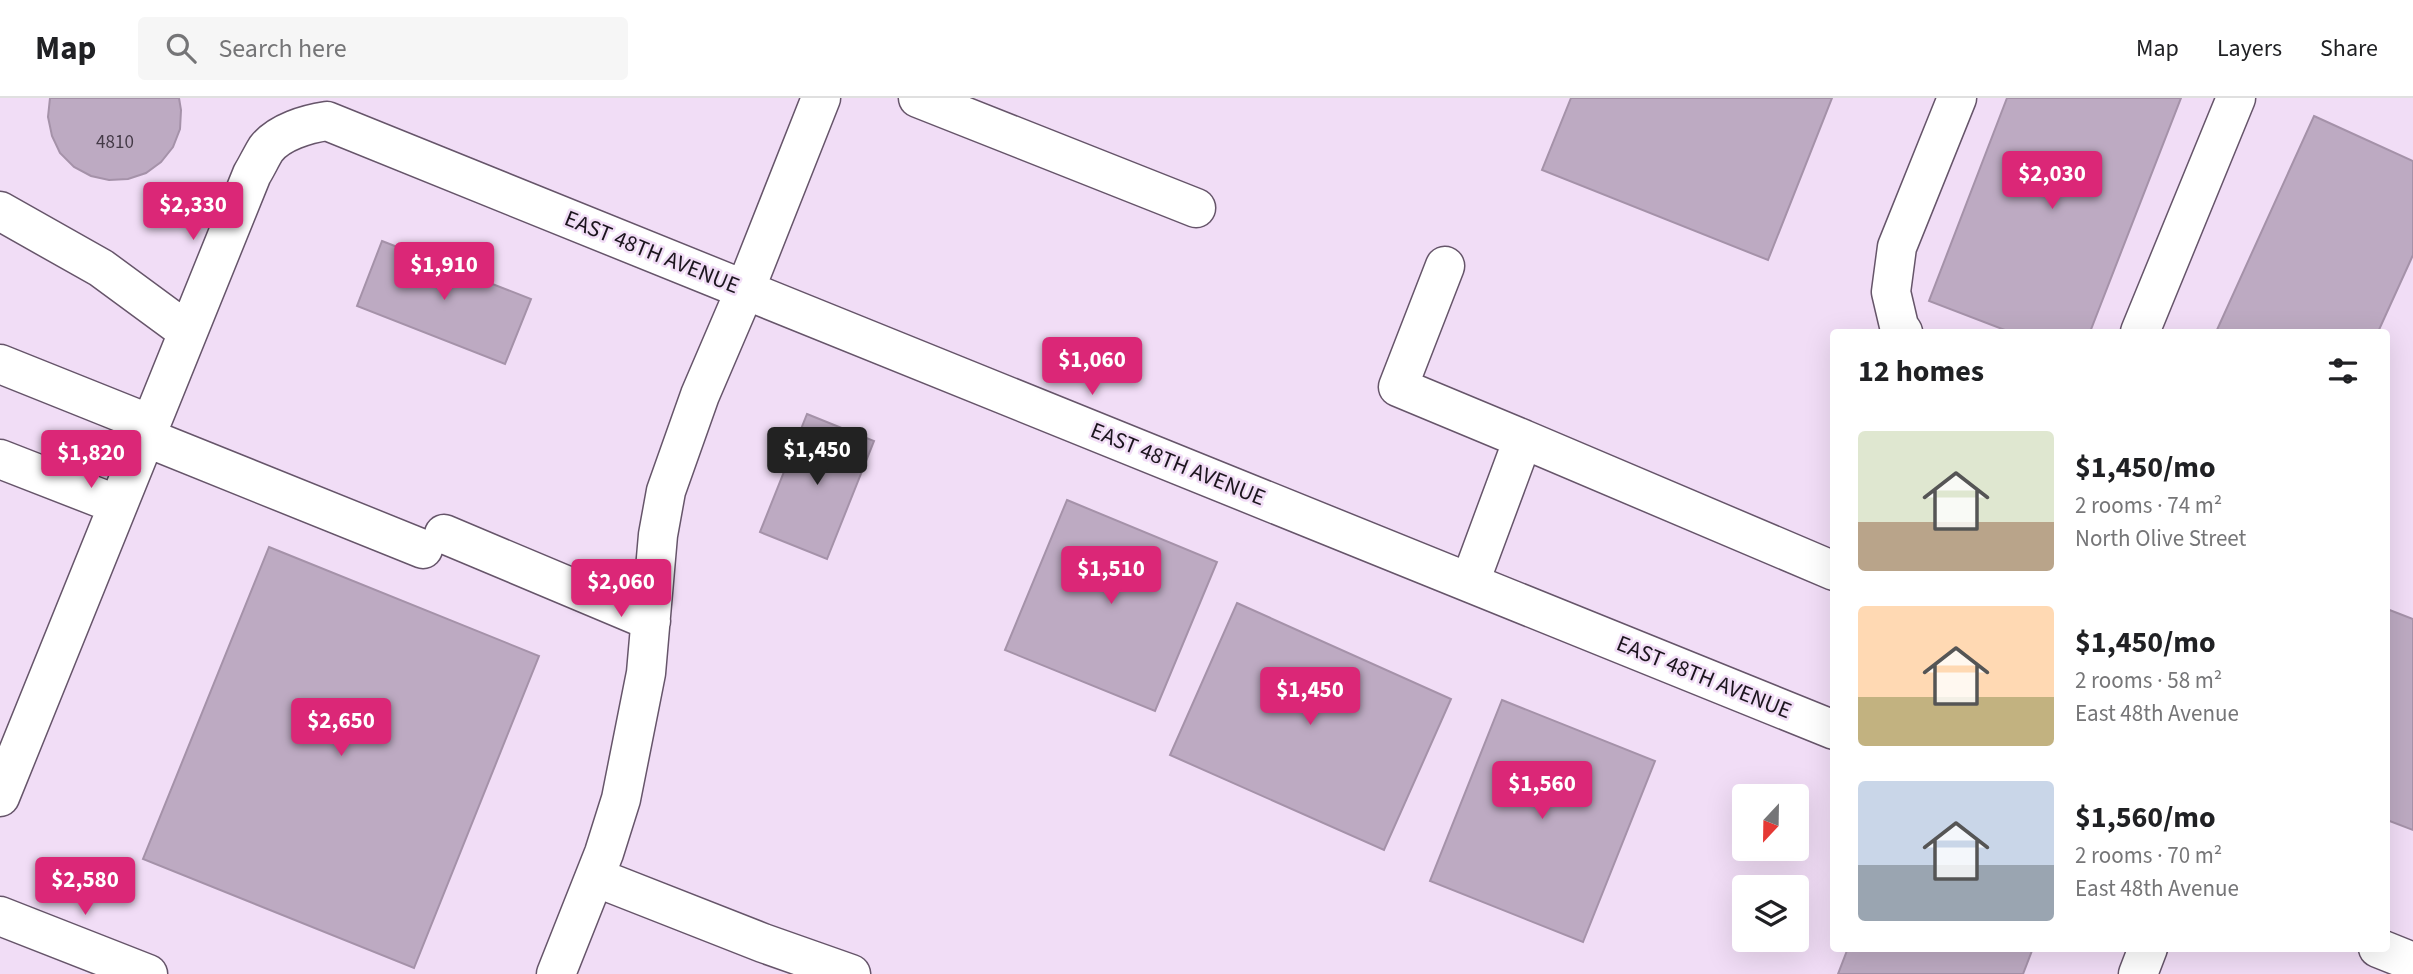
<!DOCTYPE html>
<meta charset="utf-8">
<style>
:root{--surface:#fff;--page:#f6f6f6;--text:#202124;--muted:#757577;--line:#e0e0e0;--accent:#db2777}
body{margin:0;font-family:"Source Sans 3",sans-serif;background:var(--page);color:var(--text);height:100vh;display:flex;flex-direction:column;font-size:26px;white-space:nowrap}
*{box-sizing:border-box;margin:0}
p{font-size:23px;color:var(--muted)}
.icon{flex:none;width:38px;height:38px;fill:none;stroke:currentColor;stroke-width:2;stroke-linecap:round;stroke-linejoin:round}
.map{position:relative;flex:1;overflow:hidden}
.side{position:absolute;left:1830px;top:231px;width:560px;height:623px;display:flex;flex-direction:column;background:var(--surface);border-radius:7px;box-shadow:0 7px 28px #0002}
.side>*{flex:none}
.needle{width:46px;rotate:202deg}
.buttons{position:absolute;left:1732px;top:686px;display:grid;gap:14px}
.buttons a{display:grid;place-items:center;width:77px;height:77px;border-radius:7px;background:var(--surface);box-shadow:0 7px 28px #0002;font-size:35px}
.price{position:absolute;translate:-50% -60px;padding:0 16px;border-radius:7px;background:var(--accent);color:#fff;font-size:23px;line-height:46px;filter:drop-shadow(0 2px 4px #0008)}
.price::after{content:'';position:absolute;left:50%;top:42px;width:21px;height:16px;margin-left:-10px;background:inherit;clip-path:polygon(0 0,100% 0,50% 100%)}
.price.selected{background:#222;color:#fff}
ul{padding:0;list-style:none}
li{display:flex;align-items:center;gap:21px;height:175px;padding:0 28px}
li span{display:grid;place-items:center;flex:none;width:196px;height:140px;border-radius:7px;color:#555}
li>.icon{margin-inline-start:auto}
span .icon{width:84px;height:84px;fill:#fffc;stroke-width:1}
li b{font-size:30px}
h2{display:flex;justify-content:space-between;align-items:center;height:84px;padding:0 28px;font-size:30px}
header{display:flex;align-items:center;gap:42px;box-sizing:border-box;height:98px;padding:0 35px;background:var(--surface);border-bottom:2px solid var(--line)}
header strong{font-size:33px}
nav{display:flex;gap:38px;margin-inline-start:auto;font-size:24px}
.search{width:490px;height:63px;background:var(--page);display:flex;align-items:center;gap:18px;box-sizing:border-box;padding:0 24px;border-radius:7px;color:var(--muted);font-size:26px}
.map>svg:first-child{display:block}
.building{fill:#bdaac2;stroke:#a592a9;stroke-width:2}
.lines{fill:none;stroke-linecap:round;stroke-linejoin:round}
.minor-casing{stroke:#66556a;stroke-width:41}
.minor{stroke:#fff;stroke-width:38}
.labels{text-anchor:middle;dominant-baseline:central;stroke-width:5;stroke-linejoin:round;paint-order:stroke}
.number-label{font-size:19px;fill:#443a47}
.street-label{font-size:23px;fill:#1c151e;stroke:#f1ddf6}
</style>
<header>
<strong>Map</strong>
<div class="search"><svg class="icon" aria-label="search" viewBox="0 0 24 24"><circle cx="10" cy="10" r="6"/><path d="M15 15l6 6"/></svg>Search here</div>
<nav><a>Map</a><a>Layers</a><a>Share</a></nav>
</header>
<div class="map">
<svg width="2413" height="876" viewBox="0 0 2413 876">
<rect width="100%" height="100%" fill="#f1ddf6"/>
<path class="building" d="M50,0H179L181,12L180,31L173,49L161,64L146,75L128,81L109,82L91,78L74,69L60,55L52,38L48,19Z
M1571,0H1832L1768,162L1542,72Z
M2007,0H2181L2090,234H2010L1929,203Z
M2314,18L2413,63V157L2378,234H2216Z
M382,143L531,201L505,266L357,208Z
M807,316L874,343L827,461L760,434Z
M1067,402L1217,464L1155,613L1005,552Z
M269,449L539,558L414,870L143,761Z
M1237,505L1451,601L1384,752L1170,657Z
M2387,511L2413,521V732L2387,722Z
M1502,602L1655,663L1583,844L1430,783Z
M1848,850H2033L2023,876H1838Z"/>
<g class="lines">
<defs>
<path id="minor" d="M918,0L1196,110
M0,113L101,170L188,234
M1445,168L1398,289L1523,341
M1903,234L1899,228L1891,194L1897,149L1957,0
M2140,234L2236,0
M0,266L150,326
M145,339L423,451
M0,361L118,407
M444,436L651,523
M1470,484L1523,341L1834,473
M0,699L252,76C257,68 261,59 266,51C279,34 307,26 327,23L1834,632
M595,779L763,845L851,876
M0,818L148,876
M2378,850L2413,864
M556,876L604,755L621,701L646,575L658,437L666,393L700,297L745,192L821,0
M2138,876L2148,850"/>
</defs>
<use href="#minor" class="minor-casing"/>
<use href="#minor" class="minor"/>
</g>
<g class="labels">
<g class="number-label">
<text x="115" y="44">4810</text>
</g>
<g class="street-label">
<text transform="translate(652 154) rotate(22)">EAST 48TH AVENUE</text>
<text transform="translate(1178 366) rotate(22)">EAST 48TH AVENUE</text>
<text transform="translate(1704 579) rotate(22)">EAST 48TH AVENUE</text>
</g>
</g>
</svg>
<div class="buttons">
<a><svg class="needle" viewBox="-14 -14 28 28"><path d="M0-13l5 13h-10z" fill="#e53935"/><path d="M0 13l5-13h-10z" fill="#757577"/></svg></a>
<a><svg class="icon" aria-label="layers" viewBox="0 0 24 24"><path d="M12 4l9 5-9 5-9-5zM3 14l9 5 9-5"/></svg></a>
</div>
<b class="price" style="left:2052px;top:113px">$2,030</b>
<b class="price" style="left:193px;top:144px">$2,330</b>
<b class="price" style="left:444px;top:204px">$1,910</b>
<b class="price" style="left:1092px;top:299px">$1,060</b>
<b class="price selected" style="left:817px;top:389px">$1,450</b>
<b class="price" style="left:91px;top:392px">$1,820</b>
<b class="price" style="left:1111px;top:508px">$1,510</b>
<b class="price" style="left:621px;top:521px">$2,060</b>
<b class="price" style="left:1310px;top:629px">$1,450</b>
<b class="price" style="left:341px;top:660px">$2,650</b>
<b class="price" style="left:1542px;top:723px">$1,560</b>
<b class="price" style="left:85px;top:819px">$2,580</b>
<section class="side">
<h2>12 homes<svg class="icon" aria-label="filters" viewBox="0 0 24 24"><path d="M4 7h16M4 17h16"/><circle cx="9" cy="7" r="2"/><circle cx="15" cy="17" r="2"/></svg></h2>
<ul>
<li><span style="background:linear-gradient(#dfe7d0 65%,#b9a48a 0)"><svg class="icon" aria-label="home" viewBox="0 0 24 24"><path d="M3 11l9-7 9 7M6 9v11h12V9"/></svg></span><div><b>$1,450/mo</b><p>2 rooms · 74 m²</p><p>North Olive Street</p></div></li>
<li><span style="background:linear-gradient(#ffd9b3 65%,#c2b280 0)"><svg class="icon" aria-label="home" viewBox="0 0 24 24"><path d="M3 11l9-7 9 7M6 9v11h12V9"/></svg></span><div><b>$1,450/mo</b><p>2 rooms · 58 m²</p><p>East 48th Avenue</p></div></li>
<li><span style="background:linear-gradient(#c9d6e8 60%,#9aa5b1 0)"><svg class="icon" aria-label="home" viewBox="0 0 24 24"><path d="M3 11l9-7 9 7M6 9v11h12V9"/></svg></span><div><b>$1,560/mo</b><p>2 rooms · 70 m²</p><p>East 48th Avenue</p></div></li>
</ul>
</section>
</div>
